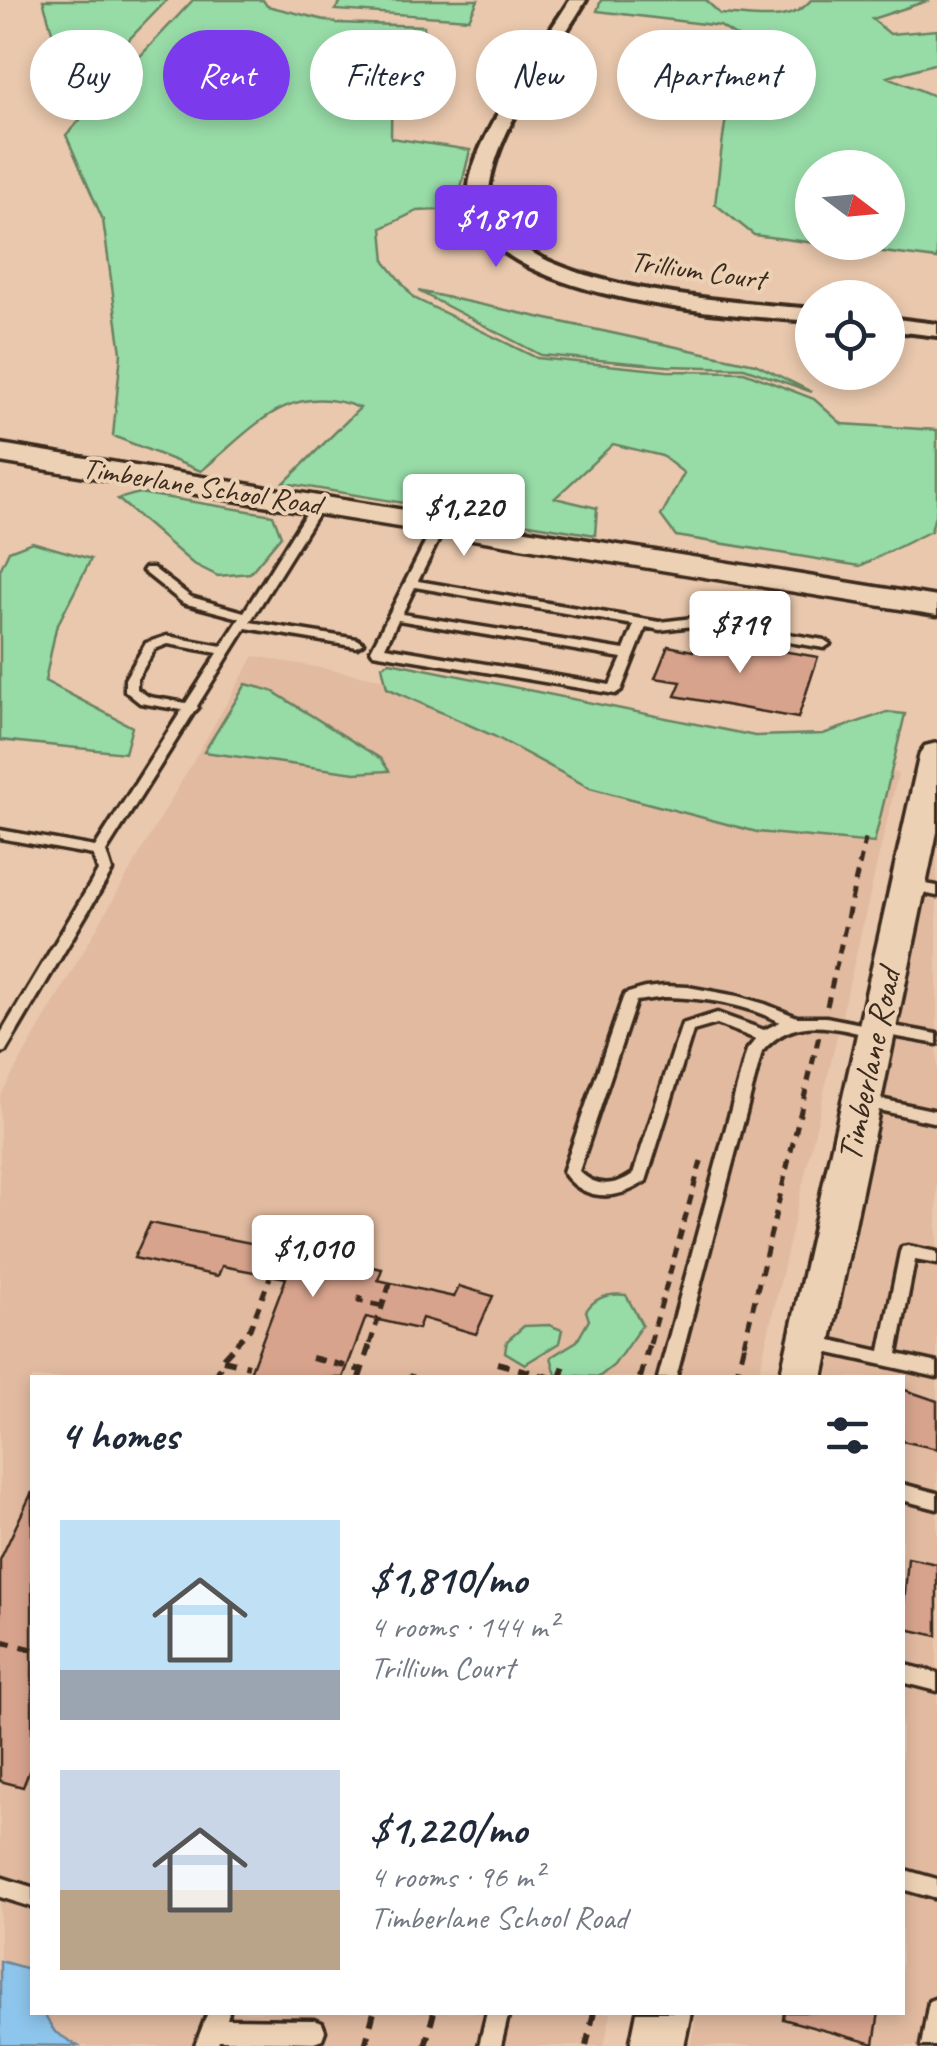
<!DOCTYPE html>
<meta charset="utf-8">
<style>
:root{--surface:#fff;--page:#f6f6f7;--text:#1f2937;--muted:#747a83;--accent:#7c3aed}
body{margin:0;font-family:Caveat,sans-serif;background:var(--page);color:var(--text);height:100vh;display:flex;flex-direction:column;font-size:38px;white-space:nowrap}
*{box-sizing:border-box;margin:0}
p{font-size:32px;color:var(--muted)}
.icon{flex:none;width:55px;height:55px;fill:none;stroke:currentColor;stroke-width:2;stroke-linecap:round;stroke-linejoin:round}
.map{position:relative;flex:1;overflow:hidden}
.drawer{position:absolute;left:30px;top:1375px;width:875px;height:640px;display:flex;flex-direction:column;background:var(--surface);border-radius:0px;box-shadow:0 5px 15px #0003}
.drawer>*{flex:none}
.banner{position:absolute;left:30px;top:30px;width:878px;height:90px;display:flex;gap:20px}
.needle{width:65px;rotate:106deg}
.tools{position:absolute;left:795px;top:150px;display:grid;gap:20px}
.tools a{display:grid;place-items:center;width:110px;height:110px;border-radius:50%;background:var(--surface);box-shadow:0 5px 15px #0003;font-size:50px}
.price{position:absolute;translate:-50% -85px;padding:0 22px;border-radius:10px;background:#fff;color:#222;font-size:32px;line-height:65px;filter:drop-shadow(0 2px 5px #0008)}
.price::after{content:'';position:absolute;left:50%;top:60px;width:30px;height:22px;margin-left:-15px;background:inherit;clip-path:polygon(0 0,100% 0,50% 100%)}
.price.on{background:var(--accent);color:#fff}
ul{padding:0;list-style:none}
li{display:flex;align-items:center;gap:30px;height:250px;padding:0 30px}
li span{display:grid;place-items:center;flex:none;width:280px;height:200px;border-radius:0px;color:#555}
li>.icon{margin-inline-start:auto}
span .icon{width:120px;height:120px;fill:#fffc;stroke-width:1}
li b{font-size:42px}
h2{display:flex;justify-content:space-between;align-items:center;height:120px;padding:0 30px;font-size:42px}
.pill{padding:0 35px;border-radius:45px;background:var(--surface);box-shadow:0 5px 15px #0003;font-size:35px;line-height:90px}
.pill.on{background:var(--accent);color:#fff}
.map>svg:first-child{display:block}
.built{fill:#e1baa0}
.green{fill:#97dba7;stroke:#698262;stroke-width:2.5;fill-rule:evenodd}
.water{fill:#8ec5ec;stroke:#6d879a;stroke-width:2.5}
.building{fill:#d7a38d;stroke:#3b2a1e;stroke-width:2.5}
.lines{fill:none;stroke-linecap:round;stroke-linejoin:round}
.service-casing{stroke:#3b2a1e;stroke-width:7}
.minor-casing{stroke:#3b2a1e;stroke-width:8}
.tertiary-casing{stroke:#3b2a1e;stroke-width:7}
.path-far1{stroke:#3b2a1e;stroke-width:5;stroke-dasharray:10 8;stroke-linecap:butt}
.path{stroke:#3b2a1e;stroke-width:6;stroke-dasharray:12 10;stroke-linecap:butt}
.service{fill:#edd1b4;fill-rule:evenodd}
.minor{fill:#edd1b4;fill-rule:evenodd}
.tertiary{fill:#edd1b4;fill-rule:evenodd}
.labels{text-anchor:middle;dominant-baseline:central;stroke-width:8;stroke-linejoin:round;paint-order:stroke}
.far-street-label{font-size:30px;fill:#3b2a1e;stroke:#edd1b4}
.street-label{font-size:35px;fill:#3b2a1e;stroke:#edd1b4}
</style>
<div class="map">
<svg width="937" height="2046" viewBox="0 0 937 2046">
<rect width="100%" height="100%" fill="#e9c8ad"/>
<filter id="ink" filterUnits="userSpaceOnUse"><feTurbulence type="fractalNoise" baseFrequency=".01" numOctaves="2"/><feDisplacementMap in="SourceGraphic" scale="20" xChannelSelector="R" yChannelSelector="G"/><feConvolveMatrix kernelMatrix="1 2 1 2 8 2 1 2 1" color-interpolation-filters="sRGB"/></filter>
<g filter="url(#ink)">
<path class="built" d="M254,656L898,773L758,1377L32,1378V2012L611,2013L604,2046H0V1096Z
M937,845V2046H690L697,2013L902,2012V1378L828,1377Z"/>
<path class="green" d="M43,0H167L58,113L54,38Z
M193,0H263L267,6L337,23L424,26V38L392,56L391,138L470,150L456,209L417,211L382,228L385,262L414,298L537,358L667,371L744,372L814,399L842,424L937,430V508L931,531L860,566L676,536L661,516L684,473L662,456L613,444L555,498L597,508L595,535L284,483L360,408C288,379 253,429 201,471L113,436L121,353L103,220L66,135Z
M342,0H478L469,19L335,10Z
M601,0H706L720,14C750,15 790,26 811,0H930L872,19L890,34L937,30V63L888,77L937,97V259L754,235L715,204C721,165 723,90 747,59L745,42L720,26L597,11ZM812,168H888V242H812Z
M418,291L755,364L812,392L744,368L667,366L541,355Z
M139,493L273,515L281,536L250,573L218,576L192,563L118,499Z
M32,542L91,559L56,628L45,681L132,727L125,753L0,740V570L9,551Z
M390,662L755,736L823,734L887,712L905,714L874,843L757,832L590,788L494,736L387,688L382,666Z
M246,684L272,691L381,759L389,771L355,773L204,752Z
M626,1295L642,1325L614,1365L599,1377L556,1375L551,1357L577,1341L589,1320L586,1311C595,1297 610,1293 626,1295Z
M549,1325L562,1330L559,1343L525,1364L505,1352L507,1341L524,1326Z"/>
<path class="water" d="M0,1961L29,1969L32,2012L43,2013L55,2032L78,2046L0,2045Z"/>
<path class="building" d="M698,637L818,657L798,718L675,696L681,682L655,678L668,646L693,651Z
M150,1223L382,1269L378,1280L454,1297L459,1286L493,1296L476,1334L422,1318L418,1329L366,1317L343,1378H248L286,1278L222,1266L218,1276L134,1258Z
M902,1389L937,1401V1449L902,1441Z
M32,1492V1764L23,1787L0,1781V1560Z
M908,1558L937,1564V1636L902,1628Z
M784,2012H879L874,2044L783,2019Z"/>
<g class="lines">
<defs>
<path id="service" d="M317,501L323,505L250,622L357,639L363,643L357,647L246,628L197,706L198,708L194,712L106,852L112,871L5,1052L0,1053V1035L98,871L93,855L0,838V830L95,847L182,710L140,703L125,691V679L146,643L167,636L222,646L240,618L183,603L143,571L145,568H153L191,597L244,612L311,505ZM168,644L218,653L186,703L149,697L137,689V679L155,649Z
M440,521L446,525L418,581L660,622L693,618L824,640L830,644L824,648L693,626L660,630L646,627L621,690L615,694L373,653L371,650L434,525ZM415,587L634,625L624,650L402,614ZM398,620L622,658L610,685L385,647Z
M908,881L937,886V896L903,889L901,886Z
M665,986L688,987L737,996L765,1004L797,1017H826L871,1026L877,1023L937,1034V1044L882,1034L876,1037C834,1028 794,1013 762,1052L676,1378H658L747,1050L756,1039L717,1024L693,1031L646,1181C618,1201 583,1202 563,1172L623,998L625,994L645,988ZM665,997C705,998 745,1004 780,1022L764,1030L717,1013L682,1024L633,1174C614,1187 596,1188 579,1171L636,1001Z
M861,1095L937,1111V1123L856,1105L853,1101L856,1097Z
M908,1246L937,1252V1264L915,1260L897,1354L937,1363V1377L807,1348L804,1343L807,1338L813,1336L880,1351L900,1252L902,1247Z
M902,1484L937,1493V1509L902,1500Z
M902,1664L937,1673V1691L902,1682Z
M902,1869L937,1879V1899L902,1889Z
M0,1877L32,1887V1907L0,1897Z
M937,1998V2046H921L929,2001Z
M208,2012H229L227,2019L314,2020L322,2023L325,2031L322,2039L314,2042L219,2040L217,2046H195Z
M487,2012H509L501,2046H479Z"/>
<path id="minor" d="M570,0H586C555,52 500,123 490,183C471,290 743,302 812,309V321C732,315 465,301 469,188C471,142 544,42 570,0Z
M888,318L937,324V336L888,330Z"/>
<path id="tertiary" d="M0,444L937,597V615L0,462Z
M937,743V832L823,1378H780L920,753L925,746Z
M637,2012H691L684,2046H630Z"/>
</defs>
<use href="#service" class="service-casing"/>
<use href="#minor" class="minor-casing"/>
<use href="#tertiary" class="tertiary-casing"/>
<path class="path-far1" d="M827,1006L867,831
M361,1296L359,1301L383,1306
M236,1344L250,1329L270,1277
M370,1344L389,1286L398,1288
M650,1344L702,1158
M744,1344L819,1036"/>
<path class="path" d="M312,1358L361,1370
M223,1360L249,1366
M497,1363L552,1378
M215,1378L224,1357L239,1341
M359,1378L371,1341
M411,1378L412,1374
M560,1378L564,1365
M640,1378L650,1341
M736,1378L745,1341
M0,1641L30,1649L32,1644
M365,2046L374,2012
M425,2046L434,2012
M586,2046L594,2012"/>
<use href="#service" class="service"/>
<use href="#minor" class="minor"/>
<use href="#tertiary" class="tertiary"/>
</g>
</g>
<g class="labels">
<g class="far-street-label">
<text transform="translate(698 270) rotate(8)">Trillium Court</text>
<text transform="translate(202 486) rotate(9)">Timberlane School Road</text>
</g>
<g class="street-label">
<text transform="translate(869 1065) rotate(-78)">Timberlane Road</text>
</g>
</g>
</svg>
<div class="tools">
<a><svg class="needle" viewBox="-14 -14 28 28"><path d="M0-13l5 13h-10z" fill="#e53935"/><path d="M0 13l5-13h-10z" fill="#747a83"/></svg></a>
<a><svg class="icon" aria-label="locate" viewBox="0 0 24 24"><circle cx="12" cy="12" r="6"/><path d="M12 2v4M12 18v4M2 12h4M18 12h4"/></svg></a>
</div>
<b class="price on" style="left:496px;top:270px">$1,810</b>
<b class="price" style="left:464px;top:559px">$1,220</b>
<b class="price" style="left:740px;top:676px">$719</b>
<b class="price" style="left:313px;top:1300px">$1,010</b>
<div class="banner">
<a class="pill">Buy</a>
<a class="pill on">Rent</a>
<a class="pill">Filters</a>
<a class="pill">New</a>
<a class="pill">Apartment</a>
</div>
<section class="drawer">
<h2>4 homes<svg class="icon" aria-label="filters" viewBox="0 0 24 24"><path d="M4 7h16M4 17h16"/><circle cx="9" cy="7" r="2"/><circle cx="15" cy="17" r="2"/></svg></h2>
<ul>
<li><span style="background:linear-gradient(#bfe0f5 75%,#9aa5b1 0)"><svg class="icon" aria-label="home" viewBox="0 0 24 24"><path d="M3 11l9-7 9 7M6 9v11h12V9"/></svg></span><div><b>$1,810/mo</b><p>4 rooms · 144 m²</p><p>Trillium Court</p></div></li>
<li><span style="background:linear-gradient(#c9d6e8 60%,#b9a48a 0)"><svg class="icon" aria-label="home" viewBox="0 0 24 24"><path d="M3 11l9-7 9 7M6 9v11h12V9"/></svg></span><div><b>$1,220/mo</b><p>4 rooms · 96 m²</p><p>Timberlane School Road</p></div></li>
</ul>
</section>
</div>
